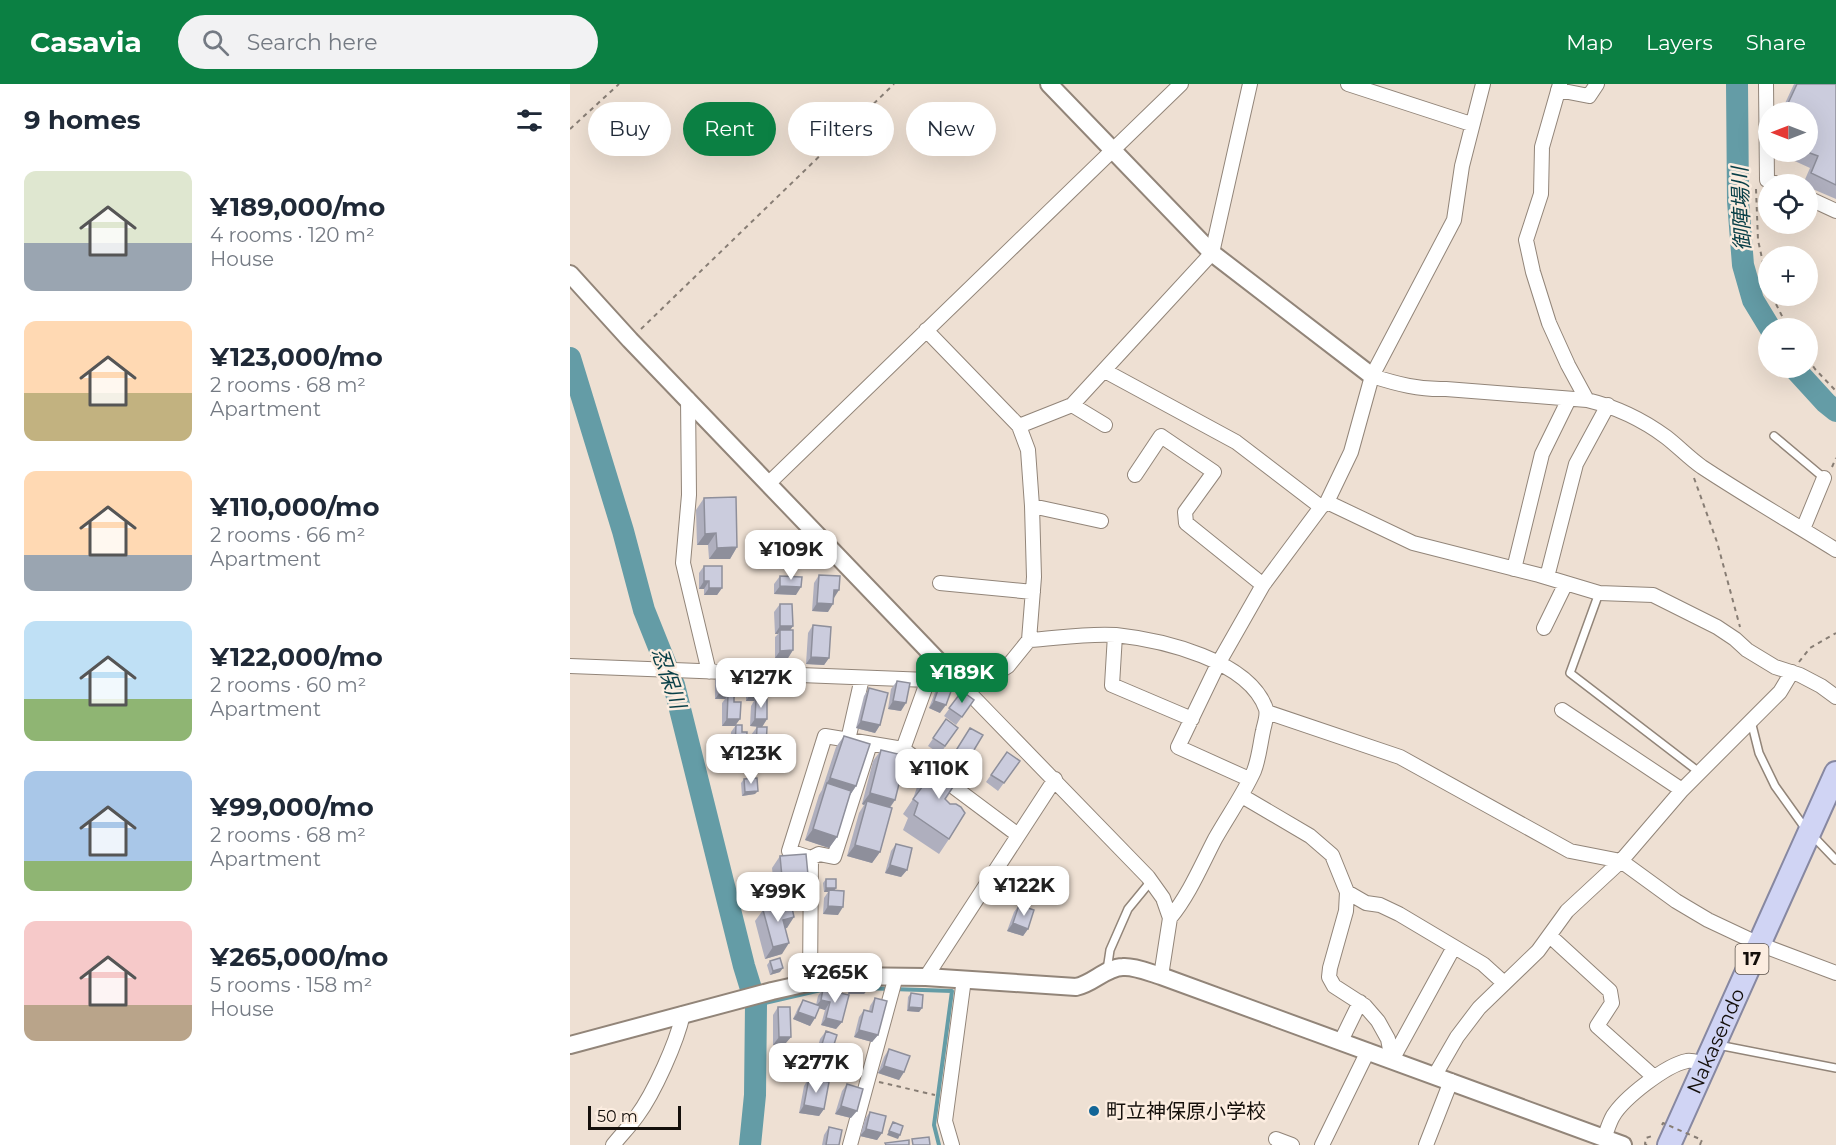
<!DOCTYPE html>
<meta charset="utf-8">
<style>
:root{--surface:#fff;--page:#f2f2f3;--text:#1f2937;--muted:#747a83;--accent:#0b8043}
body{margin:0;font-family:Montserrat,"Noto Sans JP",sans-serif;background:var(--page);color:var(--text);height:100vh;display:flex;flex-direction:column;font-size:22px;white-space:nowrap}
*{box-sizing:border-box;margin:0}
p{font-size:20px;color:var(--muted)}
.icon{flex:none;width:33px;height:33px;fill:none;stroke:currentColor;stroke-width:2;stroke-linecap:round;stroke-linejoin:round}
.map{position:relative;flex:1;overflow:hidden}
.side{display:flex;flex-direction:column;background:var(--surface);width:570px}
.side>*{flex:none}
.banner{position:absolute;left:18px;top:18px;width:570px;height:54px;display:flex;gap:12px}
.needle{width:39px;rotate:270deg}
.controls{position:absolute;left:1188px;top:18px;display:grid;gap:12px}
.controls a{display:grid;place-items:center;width:60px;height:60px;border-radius:50%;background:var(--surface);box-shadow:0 6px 24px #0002;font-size:30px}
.scale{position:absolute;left:18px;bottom:15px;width:93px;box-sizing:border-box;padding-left:6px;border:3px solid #140f0b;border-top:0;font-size:16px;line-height:21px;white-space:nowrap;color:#140f0b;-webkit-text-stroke:4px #fcede0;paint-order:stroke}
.price{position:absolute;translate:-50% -51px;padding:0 14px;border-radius:12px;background:#fff;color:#222;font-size:20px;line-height:39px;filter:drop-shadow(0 2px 3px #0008)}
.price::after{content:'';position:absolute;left:50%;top:36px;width:18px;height:14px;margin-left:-9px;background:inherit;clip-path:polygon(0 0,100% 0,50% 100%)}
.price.on{background:var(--accent);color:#fff}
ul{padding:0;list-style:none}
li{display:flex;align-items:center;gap:18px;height:150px;padding:0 24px}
li span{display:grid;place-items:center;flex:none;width:168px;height:120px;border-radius:12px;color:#555}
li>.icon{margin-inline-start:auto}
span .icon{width:72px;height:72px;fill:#fffc;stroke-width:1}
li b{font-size:26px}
h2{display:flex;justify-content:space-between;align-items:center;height:72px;padding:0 24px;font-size:26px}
.chip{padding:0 21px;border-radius:27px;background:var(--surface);box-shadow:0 6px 24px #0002;font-size:21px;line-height:54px}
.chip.on{background:var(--accent);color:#fff}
header{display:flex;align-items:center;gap:36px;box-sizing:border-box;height:84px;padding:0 30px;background:var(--accent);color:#fff}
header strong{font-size:28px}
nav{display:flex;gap:33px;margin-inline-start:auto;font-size:21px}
.search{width:420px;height:54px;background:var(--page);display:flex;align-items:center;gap:15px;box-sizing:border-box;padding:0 21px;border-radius:33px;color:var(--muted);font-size:22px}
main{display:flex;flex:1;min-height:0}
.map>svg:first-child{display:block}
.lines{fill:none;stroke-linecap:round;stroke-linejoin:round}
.stream{stroke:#649ca6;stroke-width:4}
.river{stroke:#649ca6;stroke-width:22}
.service-casing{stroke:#928579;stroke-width:10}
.minor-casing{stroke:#928579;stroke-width:16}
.tertiary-casing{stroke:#928579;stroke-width:20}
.trunk-casing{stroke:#8788a1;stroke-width:26}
.path{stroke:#877d74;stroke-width:2;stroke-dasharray:4.5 4.5;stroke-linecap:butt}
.service{stroke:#fff;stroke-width:7}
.minor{stroke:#fff;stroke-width:14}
.tertiary{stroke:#fff;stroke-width:16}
.trunk{stroke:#d0d4f4;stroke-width:22}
.path-bridge{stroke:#877d74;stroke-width:2;stroke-dasharray:4.5 4.5;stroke-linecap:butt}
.wall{fill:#afafbe}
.shaded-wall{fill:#8e8f9b}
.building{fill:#cbccdd;stroke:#8e8f9b;stroke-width:1.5}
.poi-dot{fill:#136697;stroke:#fcede0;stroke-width:2}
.labels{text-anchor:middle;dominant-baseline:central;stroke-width:5;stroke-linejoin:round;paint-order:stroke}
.shield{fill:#fcede0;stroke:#5a524b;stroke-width:1.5}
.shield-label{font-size:18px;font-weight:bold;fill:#140f0b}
.street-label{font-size:20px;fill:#140f0b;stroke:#fcede0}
.poi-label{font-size:20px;fill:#140f0b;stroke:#fcede0;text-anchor:start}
.water-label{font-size:21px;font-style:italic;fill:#083f47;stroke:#fcede0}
</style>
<header>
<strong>Casavia</strong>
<div class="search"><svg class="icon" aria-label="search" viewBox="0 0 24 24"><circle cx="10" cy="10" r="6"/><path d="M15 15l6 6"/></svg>Search here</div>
<nav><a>Map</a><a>Layers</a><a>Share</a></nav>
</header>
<main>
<section class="side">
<h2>9 homes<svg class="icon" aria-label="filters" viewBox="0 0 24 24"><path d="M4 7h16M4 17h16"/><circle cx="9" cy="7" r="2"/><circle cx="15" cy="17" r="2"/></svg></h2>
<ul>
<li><span style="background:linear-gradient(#dfe7d0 60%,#9aa5b1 0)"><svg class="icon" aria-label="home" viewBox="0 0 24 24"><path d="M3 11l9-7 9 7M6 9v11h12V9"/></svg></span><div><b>¥189,000/mo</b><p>4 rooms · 120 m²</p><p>House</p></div></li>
<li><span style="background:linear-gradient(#ffd9b3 60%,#c2b280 0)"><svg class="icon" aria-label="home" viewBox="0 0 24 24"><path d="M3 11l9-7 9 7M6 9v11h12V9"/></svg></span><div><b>¥123,000/mo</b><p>2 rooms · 68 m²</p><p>Apartment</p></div></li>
<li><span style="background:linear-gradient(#ffd9b3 70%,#9aa5b1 0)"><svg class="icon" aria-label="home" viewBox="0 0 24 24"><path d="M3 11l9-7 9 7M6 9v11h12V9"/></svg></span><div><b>¥110,000/mo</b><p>2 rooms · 66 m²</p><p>Apartment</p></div></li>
<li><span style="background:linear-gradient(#bfe0f5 65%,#8fb573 0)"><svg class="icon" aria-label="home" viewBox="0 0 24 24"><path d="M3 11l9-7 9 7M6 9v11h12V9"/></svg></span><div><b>¥122,000/mo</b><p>2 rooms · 60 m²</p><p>Apartment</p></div></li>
<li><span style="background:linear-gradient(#a9c7e8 75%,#8fb573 0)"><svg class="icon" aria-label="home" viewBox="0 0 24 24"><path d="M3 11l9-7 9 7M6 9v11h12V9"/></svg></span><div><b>¥99,000/mo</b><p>2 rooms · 68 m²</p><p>Apartment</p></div></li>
<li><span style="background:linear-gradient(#f6c9c9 70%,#b9a48a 0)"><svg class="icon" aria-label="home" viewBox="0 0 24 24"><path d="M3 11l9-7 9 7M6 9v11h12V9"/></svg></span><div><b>¥265,000/mo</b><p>5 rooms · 158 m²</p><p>House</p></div></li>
</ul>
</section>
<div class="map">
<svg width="1266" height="1061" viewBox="0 0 1266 1061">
<rect width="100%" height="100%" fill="#eee0d3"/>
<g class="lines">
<path class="stream" d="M292,904L382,907L364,1041L369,1061
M186,921L264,903H282"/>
<path class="river" d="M1167,0L1168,117L1173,181L1183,216L1200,244
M0,274L53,447L74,526L104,601L174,882L186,921L185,1011L180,1061
M1224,284L1256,319L1266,327"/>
<defs>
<path id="service" d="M1204,352L1254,394
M1029,509L1000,589L1129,688
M1181,637L1189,669L1205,702L1235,744
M1243,752L1266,776
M537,886L540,866L558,825L581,797
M1148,961L1266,984"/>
<path id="minor" d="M778,0L901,40
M990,0L972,63L971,110L956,156L963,188L979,239L998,281L1017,316
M1196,0L1197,96L1207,100
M988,6L1019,12L1027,0
M1238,114L1266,127
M535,287L666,358L751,423
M802,292C827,300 850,306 876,305L1017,316C1046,323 1073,336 1096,353C1109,363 1119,374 1132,383C1176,412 1221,438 1266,466
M118,315L119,411L113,479L139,588
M502,321L535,341
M449,342L502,321L642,169L680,0
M565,391L591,352L644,388L615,428L616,439L693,501
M199,399L611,0
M757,418L843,459L969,491L1029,509L1083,511L1147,543L1165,555L1177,566L1205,583L1230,591L1251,602L1266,613
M462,422L531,437
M1233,445L1254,394
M944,485L972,370L999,315
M977,493L1006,380L1038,321
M370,499L463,508
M974,544L996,499
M545,551L542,601L622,635
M459,556C488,554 518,549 546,551C592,556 679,576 696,625C698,632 694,641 693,647C690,661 689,674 684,687C673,711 658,732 645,755C631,782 619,811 600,834
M0,582L358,596L375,584L413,590L427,589L438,582L459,556L464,493L462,422L458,366L449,342L356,246
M375,584L578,793L593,814L600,834L591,892
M992,626L1112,706
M697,628L830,673L1000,767L1051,777L1106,817L1138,836L1189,860L1266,889
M278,656L292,594
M333,665L448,751
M679,695L608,663L648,580L693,501L751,423L757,418L781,368L802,292L884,136L892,82L913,0
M672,712L740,752L762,771L777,808L776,827L760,884L759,893L764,902L795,922L808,937L818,955L822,976
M241,774L249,770L264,773L300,660
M777,808L796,819L810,821L829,830L913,880L934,899
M980,852L1040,907L1042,919L1027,942L1084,993
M356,893L485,695
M240,897L241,774L219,767L255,652L333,665L358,596
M771,957L790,918
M822,976L884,863
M865,991L887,953L909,924L968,867L997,827L1051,777L1112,706L1210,608L1222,588
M1034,1054C1037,1047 1039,1039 1043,1032C1054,1014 1096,981 1117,977C1123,976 1129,979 1135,980
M706,1055L722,1061
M43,1061C51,1051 60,1042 67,1032C84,1009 107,958 113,930
M280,1061L326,892
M382,1061L375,1037L394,895
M752,1061L798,967
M856,1061L881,997"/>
<path id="tertiary" d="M479,0L642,169L802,292
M0,190L60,256L375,584
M0,961L202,907L269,892L356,893L506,903C523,900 536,883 553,883C565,882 580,889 591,892L1053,1061"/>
<g id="trunk">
<path id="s1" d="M1099,1061L1266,689"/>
</g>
</defs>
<use href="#service" class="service-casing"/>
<use href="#minor" class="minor-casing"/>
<use href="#tertiary" class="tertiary-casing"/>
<use href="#trunk" class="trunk-casing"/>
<path class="path" d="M0,45L49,0
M1186,105L1188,156L1198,202
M1202,212L1218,244
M71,245L324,0
M1238,275L1245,285L1266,307
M1262,383L1266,374
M1124,394L1147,458L1170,543
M1229,578L1240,564L1266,549
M309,998L365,1011
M1077,1061L1075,1060L1076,1054L1085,1051
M1130,1061L1131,1058"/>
<use href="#service" class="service"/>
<use href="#minor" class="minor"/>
<use href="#tertiary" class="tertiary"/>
<use href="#trunk" class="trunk"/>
<path class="path-bridge" d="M1092,1041L1093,1039L1132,1056L1131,1058"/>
</g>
<path class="wall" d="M1224,0H1266V115L1238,103V100H1233L1240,84L1216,73L1219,68H1238V28H1211Z
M134,414L167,463L160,475H139L138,461H127L126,426Z
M134,482L152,504L147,511H134V505H129V489Z
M249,491L258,528L242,527L244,499Z
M210,492L226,511L204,510V500Z
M210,520L223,542L220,546L223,566L218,574H205V553L208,550H205L204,528Z
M243,541L259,574L254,581L236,580L238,549Z
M150,588L159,598L164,614L165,642H152V619L155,615H145V596Z
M181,591L194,615L197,635L192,643L180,642L181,622L184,617H176V599Z
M372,595L370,629L359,624L367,603Z
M327,597L331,627L318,625L321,605Z
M299,604L310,641L305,649L286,644L294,612Z
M392,607L404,616L386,641L374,632Z
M376,635L388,644L370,670L358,662Z
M166,641L171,672H160L161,648Z
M187,643L196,664L191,672L181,671V651Z
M400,644L401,671L395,679L391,676L388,680L380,675Z
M274,652L286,702L280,711L267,753L259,764L235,756L249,711L252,706L266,663Z
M311,666L325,716L320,724L310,768L302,779L277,772L289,729L294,721L292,720L303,677Z
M437,668L450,677L428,707L416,698Z
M363,673L375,715L379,755L369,770L333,746L338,734L333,730L343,715L352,688Z
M174,695L185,710L172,712L171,699Z
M326,760L337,786L331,793L315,789L321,767Z
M210,772L232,823L222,824L217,844H216L212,870L195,875L185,837L193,826L206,822L202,784Z
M256,795L266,804L265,806L268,831L253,830L254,814L258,808H254L253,799Z
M449,821L458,845L453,852L437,847L444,828Z
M200,877L210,888L200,891L197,881Z
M281,896L297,906L294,910H278V900Z
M253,905L272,938L266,945L251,941L255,926L249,924L245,934L240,942L223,935L228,924L233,916L246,921L248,912Z
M341,909L352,924L349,928L337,927L338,913Z
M305,914L308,951L302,958L284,953L289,933L294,926L299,927L300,922Z
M208,923L221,953L215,960L203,961V931Z
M256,947L258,977L261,998H259L254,1025L249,1032L229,1029L234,1002L239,994L258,997L238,992L241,981L244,978L250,955Z
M319,965L334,988L329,996L308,989L314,973Z
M277,1000L281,1034L265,1030L272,1007Z
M300,1028L312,1049L307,1056L290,1052L295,1035Z
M259,1043L269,1061H252L254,1051Z"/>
<path class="shaded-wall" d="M146,449L138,461H127L135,450Z
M167,463L160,475H139L147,464Z
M134,497H139L134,505H129Z
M210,502L231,503L226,511L204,510Z
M139,504H152L147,511H134Z
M264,506H269L264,514Z
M247,519L263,520L258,528L242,527Z
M210,542H223L218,549L210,546L208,550H205Z
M223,566L218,574H205L210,567Z
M241,573L259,574L254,581L236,580Z
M150,608H168L163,616L158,611L155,615H145Z
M181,609L197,610L192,617L186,615L184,617H176Z
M323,617L336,619L331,627L318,625Z
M364,617L376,621L370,629L359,624Z
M157,635H170L165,642H152Z
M185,635H197L192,643L180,642Z
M291,637L310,641L305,649L286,644Z
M165,664L176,665L171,672H160Z
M186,664H196L191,672L181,671Z
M260,694L286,702L278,714L257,699L252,706Z
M188,707L185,710L172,712L175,708Z
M300,709L325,716L317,727L297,717L294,721L292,720Z
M243,745L267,753L259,764L235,756Z
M285,761L310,768L302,779L277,772Z
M320,781L337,786L331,793L315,789Z
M256,804H266L263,808L259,806L258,808H254Z
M240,812L232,823L207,825L214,814Z
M258,822L273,823L268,831L253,830Z
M224,833L217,844L206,847L213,836Z
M443,839L458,845L453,852L437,847Z
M219,859L212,870L195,875L203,863Z
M213,884L210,888L200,891L203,887Z
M281,906H297L294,910H278Z
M251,916L260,918L255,926L245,923Z
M339,923L352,924L349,928L337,927Z
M228,928L245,934L240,942L223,935Z
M256,934L272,938L266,945L251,941Z
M289,946L308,951L302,958L284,953Z
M209,953H221L215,960L203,961Z
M249,970L260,973L255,981L247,974Z
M314,982L334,988L329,996L308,989Z
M244,984L266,991L261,998L238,992Z
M234,1021L254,1025L249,1032L229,1029Z
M271,1022L287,1027L281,1034L265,1030Z
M296,1045L312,1049L307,1056L290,1052Z
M319,1047L330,1051L328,1055L317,1051Z"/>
<path class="building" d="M1227,0H1266V101L1241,89L1248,72L1237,68L1238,28H1214Z
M166,413L167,463L147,464L146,449L135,450L134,414Z
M134,482H152V504H139V497H134Z
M249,491L270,492L269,506H264L263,520L247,519Z
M210,492L232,493L231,503L210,502Z
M210,520H222L223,542H210Z
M243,541L261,543L259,574L241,573Z
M210,546H223V566L210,567Z
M150,588H159V598H168V608H150Z
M181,591H198L197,610L181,609Z
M372,595L384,599L376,621L364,617Z
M327,597L340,599L336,619L323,617Z
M299,604L318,609L310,641L291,637Z
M392,607L404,616L392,633L379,624Z
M158,611H164V618H171L170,635H157Z
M186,615H197V635H185Z
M376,635L388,644L375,662L363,654Z
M166,641H172V648H177L176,665L165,664Z
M187,643H197L196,664H186Z
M400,644L413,651L401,671L396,669L393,673L385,668Z
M274,652L300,660L286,702L260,694Z
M311,666L336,672L325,716L300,709Z
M437,668L450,677L434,699L421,691Z
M363,673L391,691L375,715L380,720H386L391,723L395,729L379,755L344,731L348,719L343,715L353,702Z
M187,694L188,707L175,708L174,695Z
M257,699L281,707L267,753L243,745Z
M297,717L322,724L310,768L285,761Z
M326,760L342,764L337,786L320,781Z
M236,770L240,812L214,814L210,772Z
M256,795H266V804H256Z
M259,806L274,807L273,823L258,822Z
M221,819L224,833L213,836L219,859L203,863L193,826Z
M449,821L464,826L458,845L443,839Z
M210,874L213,884L203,887L200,877Z
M297,895V906H281V896Z
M253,905L279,911L272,938L256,934L260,918L251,916Z
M341,909L353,911L352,924L339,923Z
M305,914L317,917L308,951L289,946L294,926L302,928Z
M233,916L250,922L245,934L228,928Z
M208,923H220L221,953H209Z
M256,947L267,951L260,973L249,970Z
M319,965L340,972L334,988L314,982Z
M247,974L269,981L266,991L244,984Z
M239,994L259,998L254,1025L234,1021Z
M277,1000L293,1005L287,1027L271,1022Z
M300,1028L316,1032L312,1049L296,1045Z
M323,1038L333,1042L330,1051L319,1047Z
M259,1043L272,1046L269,1061H256Z
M359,1053L360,1061H343L342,1055Z
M339,1056V1061H316L315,1059Z"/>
<circle class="poi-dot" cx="524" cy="1027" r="6"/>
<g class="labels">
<rect class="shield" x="1165.5" y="860" width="33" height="30" rx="4.5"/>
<g class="shield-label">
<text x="1182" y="875">17</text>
</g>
<g class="street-label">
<text stroke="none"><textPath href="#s1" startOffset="114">Nakasendo</textPath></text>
</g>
<g class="poi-label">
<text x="536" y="1027">町立神保原小学校</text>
</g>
<g class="water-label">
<text transform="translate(1171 125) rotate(-92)">御陣場川</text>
<text transform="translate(99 594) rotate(71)">忍保川</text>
</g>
</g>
</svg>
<div class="controls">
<a><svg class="needle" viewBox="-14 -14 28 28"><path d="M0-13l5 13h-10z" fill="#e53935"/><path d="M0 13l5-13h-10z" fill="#747a83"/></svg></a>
<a><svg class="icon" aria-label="locate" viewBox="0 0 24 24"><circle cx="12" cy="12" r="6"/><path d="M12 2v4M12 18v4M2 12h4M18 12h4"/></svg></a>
<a>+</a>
<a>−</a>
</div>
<div class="scale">50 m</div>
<b class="price" style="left:221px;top:497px">¥109K</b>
<b class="price on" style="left:392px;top:620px">¥189K</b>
<b class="price" style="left:191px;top:625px">¥127K</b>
<b class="price" style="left:181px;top:701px">¥123K</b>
<b class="price" style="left:369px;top:716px">¥110K</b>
<b class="price" style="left:454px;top:833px">¥122K</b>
<b class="price" style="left:208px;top:839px">¥99K</b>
<b class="price" style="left:265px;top:920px">¥265K</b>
<b class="price" style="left:246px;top:1010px">¥277K</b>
<div class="banner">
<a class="chip">Buy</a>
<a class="chip on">Rent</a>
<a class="chip">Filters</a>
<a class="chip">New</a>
</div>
</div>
</main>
